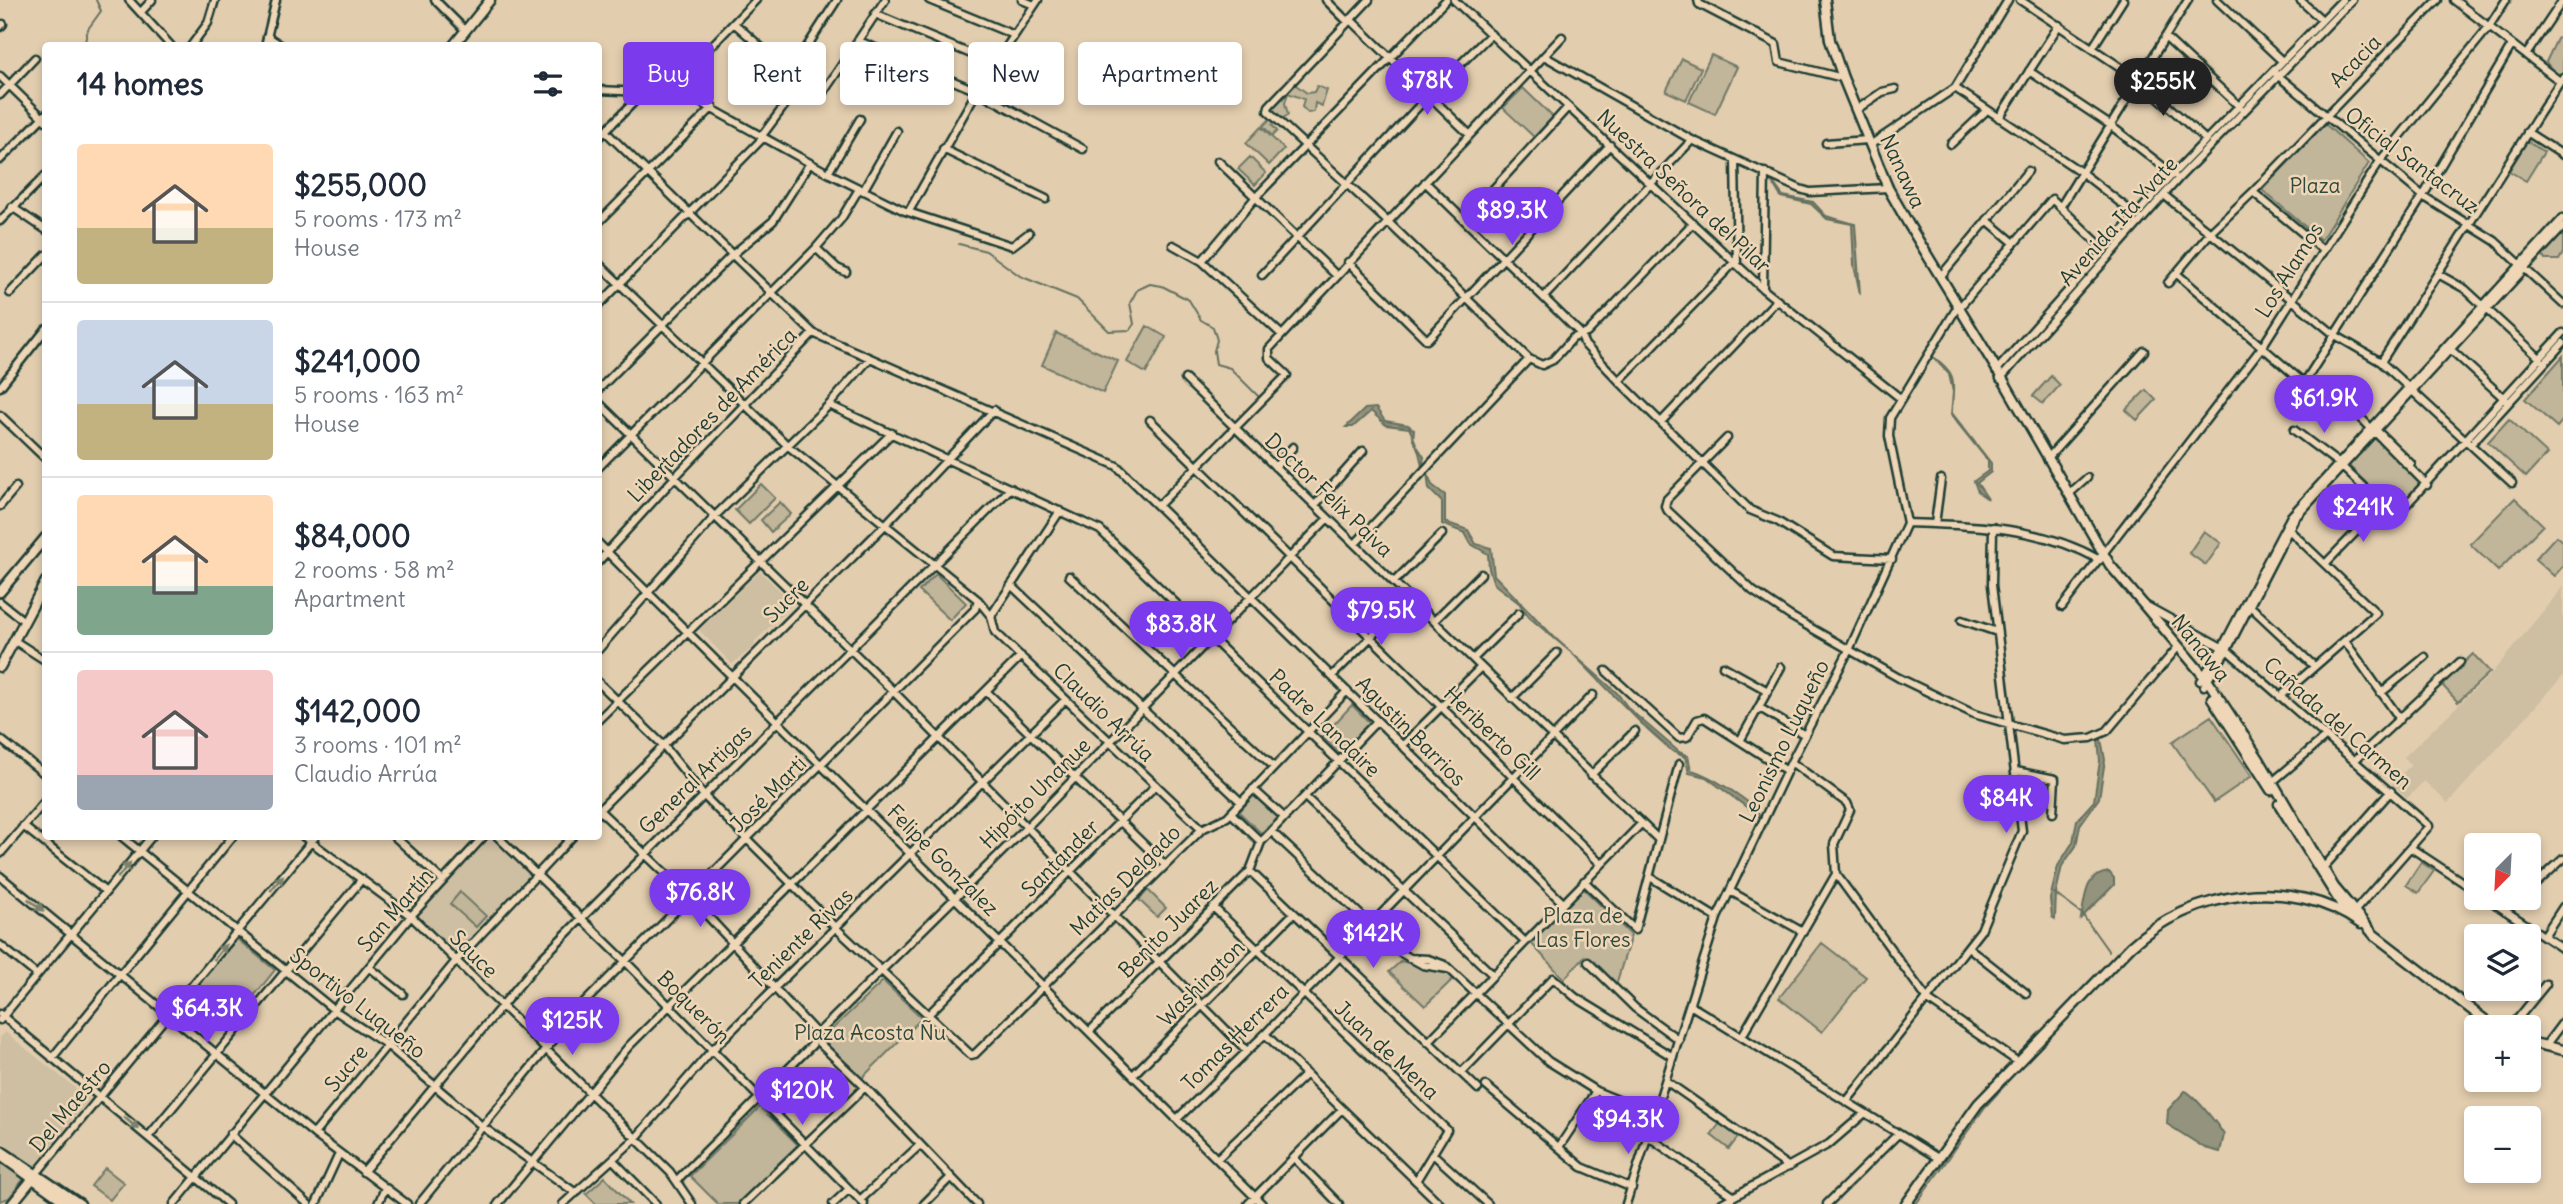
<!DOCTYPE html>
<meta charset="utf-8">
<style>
:root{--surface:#fff;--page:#f6f6f7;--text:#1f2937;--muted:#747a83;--line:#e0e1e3;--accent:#7c3aed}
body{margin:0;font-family:Delius,sans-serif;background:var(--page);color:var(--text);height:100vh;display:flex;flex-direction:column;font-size:26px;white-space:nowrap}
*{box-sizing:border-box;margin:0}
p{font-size:23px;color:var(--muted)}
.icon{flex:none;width:38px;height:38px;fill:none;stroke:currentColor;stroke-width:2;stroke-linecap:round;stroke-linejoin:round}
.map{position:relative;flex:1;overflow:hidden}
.sheet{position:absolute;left:42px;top:42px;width:560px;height:798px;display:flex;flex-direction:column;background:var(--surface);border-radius:7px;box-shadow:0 4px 10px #0003}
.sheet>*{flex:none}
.top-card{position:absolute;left:623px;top:42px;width:665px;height:63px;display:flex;gap:14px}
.needle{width:46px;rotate:204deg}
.tools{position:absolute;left:2464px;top:833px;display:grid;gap:14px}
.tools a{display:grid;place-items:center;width:77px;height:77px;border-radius:7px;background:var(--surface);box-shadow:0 4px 10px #0003;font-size:35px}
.price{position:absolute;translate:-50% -60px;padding:0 16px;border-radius:24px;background:var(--accent);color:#fff;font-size:23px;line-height:46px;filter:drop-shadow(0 2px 4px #0008)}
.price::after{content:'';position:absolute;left:50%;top:42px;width:21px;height:16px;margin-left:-10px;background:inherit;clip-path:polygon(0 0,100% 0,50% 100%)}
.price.current{background:#222;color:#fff}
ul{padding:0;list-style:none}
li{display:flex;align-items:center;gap:21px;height:175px;padding:0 35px}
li+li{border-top:2px solid var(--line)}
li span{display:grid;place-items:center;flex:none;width:196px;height:140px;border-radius:7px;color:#555}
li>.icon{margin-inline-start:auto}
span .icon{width:84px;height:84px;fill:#fffc;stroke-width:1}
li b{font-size:30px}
h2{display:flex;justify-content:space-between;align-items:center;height:84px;padding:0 35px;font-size:30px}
.chip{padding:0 24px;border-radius:7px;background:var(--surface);box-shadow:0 4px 10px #0003;font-size:24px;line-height:63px}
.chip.current{background:var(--accent);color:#fff}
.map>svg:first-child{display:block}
.built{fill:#cebea2}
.green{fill:#c1b59a;stroke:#707967;stroke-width:2}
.water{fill:#94937d;stroke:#657160;stroke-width:2}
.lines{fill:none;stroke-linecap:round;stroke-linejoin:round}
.stream{stroke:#657160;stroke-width:2}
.minor-casing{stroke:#1f3d34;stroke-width:11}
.major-casing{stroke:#1f3d34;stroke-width:13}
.minor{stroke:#eed6b6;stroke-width:6}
.major{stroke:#eed6b6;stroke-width:8}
.oneway{fill:#7c826e}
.labels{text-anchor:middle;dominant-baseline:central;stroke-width:5;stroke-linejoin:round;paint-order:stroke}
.street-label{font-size:21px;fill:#1f3d34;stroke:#eed6b6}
.park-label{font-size:21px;fill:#2f493e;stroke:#eed6b6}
</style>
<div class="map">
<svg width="2563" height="1204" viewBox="0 0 2563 1204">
<rect width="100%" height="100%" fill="#e2cdae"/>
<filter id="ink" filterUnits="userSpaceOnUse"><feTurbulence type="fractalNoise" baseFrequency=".0143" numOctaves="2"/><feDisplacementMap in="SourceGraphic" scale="14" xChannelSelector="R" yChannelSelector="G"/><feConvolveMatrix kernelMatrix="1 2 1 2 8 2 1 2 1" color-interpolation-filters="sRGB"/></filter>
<g filter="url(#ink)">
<path class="built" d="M760,571L793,604L754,642L755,645L751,649L732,664L699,630Z
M2563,587V676L2448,803L2424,781L2407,798L2392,784L2411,765L2404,757L2492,673Z
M489,837L530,873L457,952L416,915Z
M5,1032L89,1099L34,1167L0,1140V1038Z"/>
<path class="green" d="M2563,35V84L2546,62L2557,39Z
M1711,55L1737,67L1715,114L1689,102Z
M1682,59L1701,68L1686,100L1666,91Z
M1289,80L1307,93L1314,92L1317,86L1327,90L1322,106L1315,103L1314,112L1308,113L1302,107L1304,99L1288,93L1285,103L1288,115L1272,125L1277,131L1272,136L1263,126L1272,117L1269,110L1281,92L1279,88Z
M1523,88L1553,117L1534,137L1503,108Z
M2325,124L2369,163L2321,240L2262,190Z
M1261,127L1284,149L1269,165L1246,143Z
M2527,141L2544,152L2526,181L2509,171Z
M1250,157L1266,173L1255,185L1238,169Z
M2563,232V253L2559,260H2545L2543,256L2558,234Z
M1147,326L1166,337L1146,373L1127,362Z
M1056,333L1118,361L1103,393L1042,365Z
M2563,356V420L2557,427L2525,399Z
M2051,376L2060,385L2043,404L2033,396Z
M2146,390L2156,400L2137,420L2126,410Z
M2509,419L2547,454L2526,477L2488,442Z
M2376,435L2421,482L2395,511L2348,465Z
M761,484L775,498L749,524L735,510Z
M2515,498L2543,525L2498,571L2470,544Z
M780,502L791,514L771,532L761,520Z
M2204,531L2221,543L2206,565L2189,553Z
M2556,536L2563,542V566L2554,576L2535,559Z
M936,574L966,603L950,620L919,591Z
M2473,654L2490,672L2458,702L2441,684Z
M1352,705L1371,724L1341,755L1322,737Z
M2211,716L2252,776L2214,802L2172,742Z
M1254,795L1279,817L1261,833L1239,812Z
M2421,862L2434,871L2418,893L2406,885Z
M1582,887L1631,935L1616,985L1585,956L1564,979L1530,942Z
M1148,890L1166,908L1157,917L1139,900Z
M460,892L486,916L476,927L450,904Z
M237,939L275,970L230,1026L190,993Z
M1822,943L1866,977L1822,1032L1779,998Z
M1401,961L1449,974L1454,978L1425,1006L1389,972Z
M883,981L922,1018L860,1080L822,1044L829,1037L827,1034Z
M760,1107L798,1145L738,1204H718L690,1176Z
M1721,1122L1739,1136L1729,1149L1711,1135Z
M0,1158L25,1177L9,1198L0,1201Z
M105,1168L124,1183L110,1200L91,1186Z
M605,1177L630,1204H596L586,1194Z"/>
<path class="water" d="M1769,177L1783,196L1813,202L1826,216L1855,224L1860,294L1854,265L1852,224L1827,219L1811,204L1781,197Z
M1932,356C1961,376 1952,383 1952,413L1991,463V472L1977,483L1988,499L1978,492L1974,481L1988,471V461L1951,415L1953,392L1949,374Z
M1376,408L1385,421L1408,425L1414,430L1413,440L1424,457L1422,468C1421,456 1415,439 1409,428L1386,425L1371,411L1353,427H1346L1365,409Z
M1427,472L1432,485L1445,495V522L1468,530L1476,544L1491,548L1494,575L1555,638L1617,693L1629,709L1679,752L1688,756L1691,770C1707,774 1757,803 1760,817L1706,777L1689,773L1685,757L1672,751L1642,724L1573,654L1529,617L1519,603L1494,584L1489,569L1488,554L1471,544L1465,533L1442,524V502L1429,489Z
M2101,739L2105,760L2099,798L2080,825L2076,846L2062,866L2056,893L2055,919L2052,917L2050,899L2058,866L2073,842L2077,820L2094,801L2100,761L2098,740Z
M2109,872L2114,878V885L2081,918C2086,896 2084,875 2109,872Z
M2185,1091C2193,1093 2219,1126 2224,1135L2220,1152L2205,1148L2167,1124L2168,1110Z"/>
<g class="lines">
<path class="stream" d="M84,46L88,29L101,11L96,0
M1888,176L1893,185
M959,244L986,251L1020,276L1077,299L1109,331L1130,330L1134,324L1130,303L1137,290L1150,284L1162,286L1189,300L1201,320L1213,327L1217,340L1214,351L1216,364L1230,368L1258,396
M1963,306L1970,316
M1980,333L1991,352
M2054,893L2082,914L2109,952
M1916,1204L1985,1107L2006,1084"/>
<defs>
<path id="minor" d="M129,0L171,46
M435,0L465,30
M929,0L1014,35
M1022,0L1034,5
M1326,0L1347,21
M1369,0L1269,106L1268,111L1388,222L1562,37
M1454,0L1763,289L1900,398
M1698,0L1699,4L1776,44L1779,62L1843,78
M2020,0L2138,79L2206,140
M2217,0L2282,61
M2300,0L2322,20
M2454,0L2561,82
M141,12L152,0
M875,14L995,64
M1350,19L1469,134
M735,24L805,86L821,96L885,0
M0,27L3,24
M267,36L282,46
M2165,37L2240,107
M859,41L977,91L1083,149
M191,46L208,23L215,0
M265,46L276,0
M2093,47L2123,0
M2526,55L2563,0
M1544,56L1692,140L1800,189L1810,192L1888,188
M2029,71L2110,125L2174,175
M790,73L837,0
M2276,74L2423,196L2495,241L2563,304
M0,76L46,121
M1955,88L2081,172L2136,215
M598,90L666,93L694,99L828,173L905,211L1012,246L1029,233
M666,93L756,0
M0,95L35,58
M1856,110L1882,92L1895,89
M1999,118L2059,25
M605,131L813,333L1117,466L1562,902
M2527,132L2563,155
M761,137L797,89L805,86
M598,138L642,94
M1826,143L1868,140
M1951,144L1987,110
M1870,145L1955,88L2008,0
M943,149L1046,199
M0,160L46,114
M1218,161L1336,275
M1735,161L1737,265
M828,173L860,119
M1425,182L1579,332L1585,345L1619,381L1750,510L1777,521L1833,556L1892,559
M863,191L897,131
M2253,192L2323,250
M2164,195L2335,335L2381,362L2512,483
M2061,206L2188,0
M12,207L46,230
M909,211L977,91L1038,0
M1465,220L1568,107
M1987,220L2013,242
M0,221L46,175
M598,223L713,107
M1173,245L1202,261L1282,335
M816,248L837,268L846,272
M1202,261L1255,198L1446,0
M1348,262L1427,340L1610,145
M598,263L787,445L978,600L991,616
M2177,274L2304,383L2357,414L2427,485
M2438,274L2465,289L2545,363
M1262,275L1430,94L1491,34
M1940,277L2028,171
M2168,283L2211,232L2253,192L2438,0
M1763,289L1765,172
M10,293L46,255
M1544,297L1692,140
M598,306L763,138
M1959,308L2052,199L2105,250
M2448,347L2507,401
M2381,362L2563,77
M1996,371L2173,174L2342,0
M1185,379L1659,840
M2000,379L2178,179L2352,0
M1619,381L1734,263
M0,387L46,329
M598,390L732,255L773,221L810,163
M2297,394L2423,196L2512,45
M598,402L894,692L1247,1051
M829,405L1100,530L1525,942
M0,415L46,459
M1150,420L1601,864
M1661,422L1777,300
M2374,428L2411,464
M2294,430L2338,463L2395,517L2563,333
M1727,438L1667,499L1665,506L1668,511L1753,591L1790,616L1899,678L1974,714L2065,740L2091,738L2107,731L2178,647
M2471,444L2563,343
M2047,459L2144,351
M1275,467L1293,447
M598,468L816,248L841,219L859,189
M2069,494L2087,478
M1315,505L1363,451
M0,506L16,487
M1158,506L1287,375L1269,358V349L1388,222L1529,359L1542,365L1553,360L1573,338L1587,333L1693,223
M1907,523C1973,525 2040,526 2100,560
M1935,524L1941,479
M598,543L1262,1204
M1355,544L1529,359
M598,562L676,476L813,333
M2325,564L2382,505
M1069,576L1274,767
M1394,582L1442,534
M1011,585L1241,802
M0,602L24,621
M2145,605L2227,650L2429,826L2353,913
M2249,605L2314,666
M2062,607L2262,347L2380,161L2488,28L2506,0
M991,616L995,632L1202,829
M991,616L1060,511
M1962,620L1997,632
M1434,621L1481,574
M15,641L46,661
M2345,641L2400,719
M598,650L716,515L829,405L870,358
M1473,659L1519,613
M1723,666L1768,691
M1606,671L1679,738L1687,737L1697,720L1704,718L1787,771
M1332,676L1410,598
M2200,681L2222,648L2291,516L2563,218
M598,682L664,746L704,796L836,928L971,1055L975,1054L1202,829L1227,817L1347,691
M2204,686L2227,650L2295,518L2563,227
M986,691L1165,865
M2381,693L2425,657
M2280,697L2376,613L2286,527
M1512,698L1557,653
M1760,708L1805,735
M598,720L892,433
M0,739L46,775
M1740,741L1781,667
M1402,746L1481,667
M2354,761L2460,662
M2016,771L2055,779L2053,813
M1591,775L1635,731
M2270,784L2324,738
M1253,789L1285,818
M1305,797L1493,975
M598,809L690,897L817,1034
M598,811L885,525L994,410
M1231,813L1261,842
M23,826L106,892
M1272,832L1401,953L1423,965L1448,969
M121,836L334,1010L387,1045L483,1127L576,1193
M303,836L411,916L670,1172L692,1204
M394,836L443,881
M497,836L626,962L864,1204
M2411,848L2476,891
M0,854L46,800
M2323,868L2391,791
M1250,871L1478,1089
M1836,874L1928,1000L2018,1062
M0,876L314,1134L407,1204
M1650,877L1717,918
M1584,881L1635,930L1679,764
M2529,890L2563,859
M1730,891L1803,932
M2486,898L2563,949
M1213,907L1447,1130L1416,1181
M2505,911L2520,898
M2544,936L2563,907
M0,945L37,975
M1968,947L2026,993
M1409,958L1428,959L1445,965L1548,1061L1596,1091L1655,1115
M1588,962L1635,1008L1679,1040
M369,967L403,994
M1690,1005L1938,1158
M0,1014L228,1204
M928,1015L1156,785
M0,1020L152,836
M2511,1027L2546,984
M1090,1031L1250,871L1261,842L1377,721
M1265,1034L1440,1204
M1742,1036L1836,874L1834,844L1850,810L1847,803L1791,762
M815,1039L865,1087
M1428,1042L1641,824
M2545,1046L2563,1022
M52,1058L233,836
M1461,1073L1553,978L1575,997L1673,1057
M1133,1075L1293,914
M1666,1081L1789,1167
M1486,1086L1582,1167L1632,1188
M1847,1101L1981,930L2022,831L1992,585L1993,527
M1177,1119L1265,1034L1593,695
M230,1134L308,1204
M314,1134L456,961L573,836
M148,1137L362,879
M1649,1137L1733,1196
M1559,1147L1596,1091
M1433,1154L1488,1204
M1294,1158L1339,1204
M1217,1159L1305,1075
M613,1160L656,1204
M363,1172L541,959L1011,488
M36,1174L316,836
M677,1180L812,1045L817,1034L1025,829L1328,518
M860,1200L920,1145
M174,1204L411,916L484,836
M316,1204L339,1154
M378,1204L385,1188
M419,1204L583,1004L975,609L978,600
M498,1204L629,1046L1021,656
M563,1204L636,1138L712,1050L1065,700
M743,1204L865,1087L977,1204
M833,1204L849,1189
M924,1204L951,1177
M1248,1204L1341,1110
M1626,1204L1717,918L1791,762L1849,650L1907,523L1889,436L1890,418L1958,306
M1720,1204L1829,1144L1865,1113
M1827,1204L1898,1134"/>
<path id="major" d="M1825,0L1830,40L1843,78L1888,188L1909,225L2005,383L2110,565L2208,681L2259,759L2334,887L2375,936
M453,46L490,0
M0,592L46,537
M0,667L46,581
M2212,698L2271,790
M2279,804L2346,912
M2373,934L2494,1027
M2529,1042L2563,1050
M0,1150L80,1204
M5,1159L68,1204
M12,1204L34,1177
M1906,1204L1978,1104L2131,946C2191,891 2292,874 2361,924"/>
</defs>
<use href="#minor" class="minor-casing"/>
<use href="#major" class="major-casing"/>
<use href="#minor" class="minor"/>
<use href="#major" class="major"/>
</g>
<defs><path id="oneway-solid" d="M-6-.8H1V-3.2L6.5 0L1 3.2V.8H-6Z" transform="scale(1.75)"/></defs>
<g class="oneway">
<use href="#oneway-solid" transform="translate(124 870) rotate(-50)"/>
<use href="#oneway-solid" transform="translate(277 883) rotate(-50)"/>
<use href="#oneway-solid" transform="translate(36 905) rotate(38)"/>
<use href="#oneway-solid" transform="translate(220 952) rotate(-51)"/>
<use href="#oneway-solid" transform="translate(131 1123) rotate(40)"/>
</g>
</g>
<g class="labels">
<g class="street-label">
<text transform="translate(2355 61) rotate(-46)">Acacia</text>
<text transform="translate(2412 160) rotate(37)">Oficial Santacruz</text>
<text transform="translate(1903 171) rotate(65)">Nanawa</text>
<text transform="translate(1684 191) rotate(43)">Nuestra Señora del Pilar</text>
<text transform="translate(2118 221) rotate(-48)">Avenida Ita Yvate</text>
<text transform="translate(2289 270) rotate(-58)">Los Alamos</text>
<text transform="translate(712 415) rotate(-46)">Libertadores de América</text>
<text transform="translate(1329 495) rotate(44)">Doctor Felix Paiva</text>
<text transform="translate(786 600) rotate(-45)">Sucre</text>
<text transform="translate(2201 648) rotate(51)">Nanawa</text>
<text transform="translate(1104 712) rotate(44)">Claudio Arrúa</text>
<text transform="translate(1325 723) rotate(44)">Padre Landaire</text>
<text transform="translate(2338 723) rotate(41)">Cañada del Carmen</text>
<text transform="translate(1411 731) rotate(45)">Agustin Barrios</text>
<text transform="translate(1492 733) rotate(44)">Heriberto Gill</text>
<text transform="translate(1784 741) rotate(-64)">Leonismo Luqueño</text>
<text transform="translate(695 779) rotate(-44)">General Artigas</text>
<text transform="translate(1035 793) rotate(-45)">Hipóito Unanue</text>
<text transform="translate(768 794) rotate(-45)">José Marti</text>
<text transform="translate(1060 858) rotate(-45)">Santander</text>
<text transform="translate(943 860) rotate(45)">Felipe Gonzalez</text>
<text transform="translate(1125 880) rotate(-45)">Matias Delgado</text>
<text transform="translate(395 910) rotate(-49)">San Martín</text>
<text transform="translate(1168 928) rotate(-45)">Benito Juarez</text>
<text transform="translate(801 938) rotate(-44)">Teniente Rivas</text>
<text transform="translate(474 954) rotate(45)">Sauce</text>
<text transform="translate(1201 983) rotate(-45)">Washington</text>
<text transform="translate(358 1003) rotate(38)">Sportivo Luqueño</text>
<text transform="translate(694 1007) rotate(45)">Boquerón</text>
<text transform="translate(1235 1037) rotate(-45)">Tomas Herrera</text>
<text transform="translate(1387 1050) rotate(43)">Juan de Mena</text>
<text transform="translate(346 1068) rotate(-50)">Sucre</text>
<text transform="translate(70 1106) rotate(-50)">Del Maestro</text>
</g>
<g class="park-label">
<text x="2315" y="185">Plaza</text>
<text x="1583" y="915">Plaza de<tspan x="1583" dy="24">Las Flores</tspan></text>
<text x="870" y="1032">Plaza Acosta Ñu</text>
</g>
</g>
</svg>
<div class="tools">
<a><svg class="needle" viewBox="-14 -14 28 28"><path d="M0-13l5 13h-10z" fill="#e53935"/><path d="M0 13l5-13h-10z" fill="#747a83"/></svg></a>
<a><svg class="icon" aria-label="layers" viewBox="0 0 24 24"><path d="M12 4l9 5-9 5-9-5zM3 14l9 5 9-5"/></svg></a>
<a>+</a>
<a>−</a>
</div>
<b class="price" style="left:1427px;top:117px">$78K</b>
<b class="price current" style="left:2163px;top:118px">$255K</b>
<b class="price" style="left:1512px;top:247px">$89.3K</b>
<b class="price" style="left:2324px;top:435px">$61.9K</b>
<b class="price" style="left:2363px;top:544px">$241K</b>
<b class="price" style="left:1381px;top:647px">$79.5K</b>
<b class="price" style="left:1181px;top:661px">$83.8K</b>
<b class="price" style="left:2006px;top:835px">$84K</b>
<b class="price" style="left:700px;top:929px">$76.8K</b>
<b class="price" style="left:1373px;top:970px">$142K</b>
<b class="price" style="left:207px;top:1045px">$64.3K</b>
<b class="price" style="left:572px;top:1057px">$125K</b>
<b class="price" style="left:802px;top:1127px">$120K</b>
<b class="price" style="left:1628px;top:1156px">$94.3K</b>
<div class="top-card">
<a class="chip current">Buy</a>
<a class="chip">Rent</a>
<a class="chip">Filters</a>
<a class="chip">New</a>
<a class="chip">Apartment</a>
</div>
<section class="sheet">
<h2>14 homes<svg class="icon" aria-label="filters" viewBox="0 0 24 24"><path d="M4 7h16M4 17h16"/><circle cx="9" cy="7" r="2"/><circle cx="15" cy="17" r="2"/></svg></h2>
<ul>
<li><span style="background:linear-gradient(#ffd9b3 60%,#c2b280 0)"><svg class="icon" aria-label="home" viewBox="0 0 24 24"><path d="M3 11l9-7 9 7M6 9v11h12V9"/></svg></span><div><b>$255,000</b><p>5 rooms · 173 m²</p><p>House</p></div></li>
<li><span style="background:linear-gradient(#c9d6e8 60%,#c2b280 0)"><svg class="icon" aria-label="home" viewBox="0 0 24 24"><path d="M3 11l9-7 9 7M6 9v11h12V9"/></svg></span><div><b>$241,000</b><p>5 rooms · 163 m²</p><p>House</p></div></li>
<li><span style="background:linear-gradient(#ffd9b3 65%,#7fa58c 0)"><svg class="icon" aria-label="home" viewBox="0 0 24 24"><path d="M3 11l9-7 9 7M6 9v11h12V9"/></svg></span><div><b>$84,000</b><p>2 rooms · 58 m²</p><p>Apartment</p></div></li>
<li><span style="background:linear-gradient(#f6c9c9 75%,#9aa5b1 0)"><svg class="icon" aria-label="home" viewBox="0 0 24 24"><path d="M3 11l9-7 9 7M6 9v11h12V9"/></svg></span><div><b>$142,000</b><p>3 rooms · 101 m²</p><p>Claudio Arrúa</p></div></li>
</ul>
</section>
</div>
